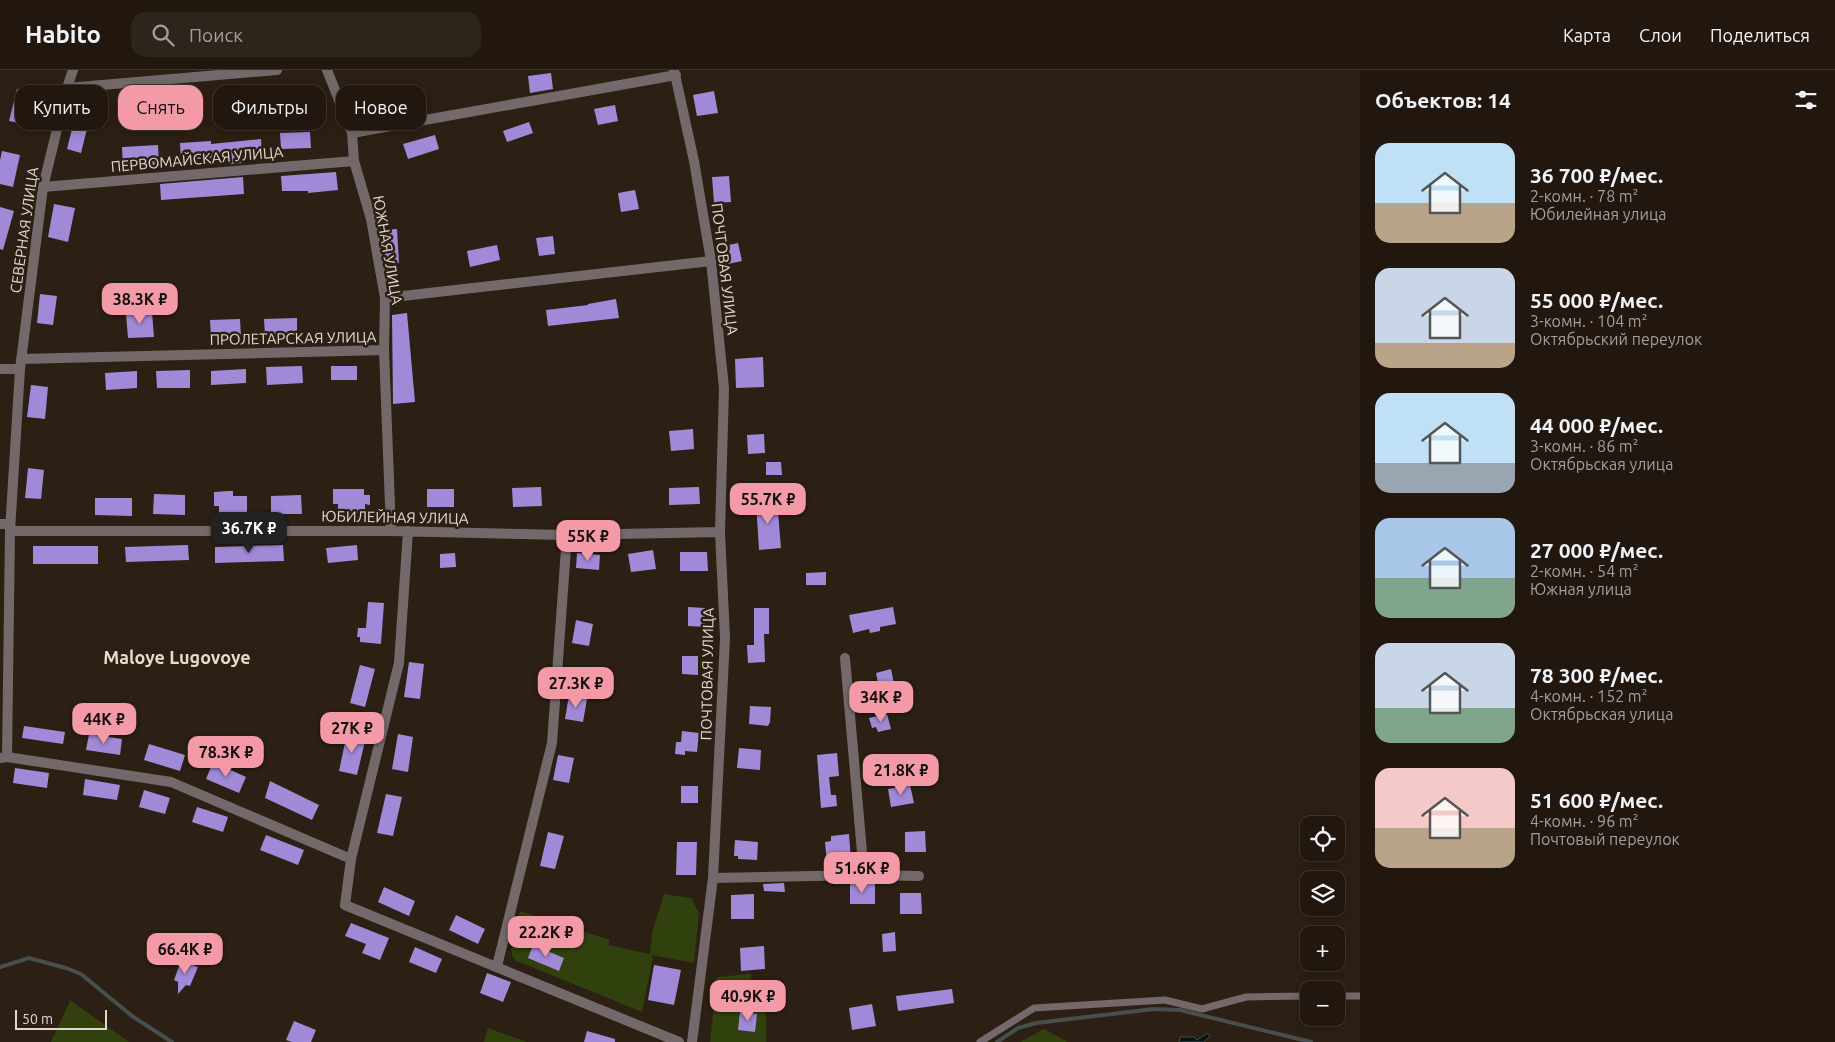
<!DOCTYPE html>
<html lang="ru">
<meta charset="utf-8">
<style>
:root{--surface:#21170e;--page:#2d241c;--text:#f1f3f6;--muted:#a29f9e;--line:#3e362e;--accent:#f49aa6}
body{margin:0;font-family:Ubuntu,sans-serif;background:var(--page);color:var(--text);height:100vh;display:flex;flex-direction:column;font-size:19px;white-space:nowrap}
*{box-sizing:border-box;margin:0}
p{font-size:16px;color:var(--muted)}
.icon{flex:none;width:28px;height:28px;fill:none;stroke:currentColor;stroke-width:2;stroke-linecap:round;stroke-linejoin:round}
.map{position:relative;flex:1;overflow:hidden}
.panel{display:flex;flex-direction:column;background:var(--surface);width:475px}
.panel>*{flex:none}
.hud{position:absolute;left:15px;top:15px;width:475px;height:45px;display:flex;gap:10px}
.buttons{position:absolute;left:1300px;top:746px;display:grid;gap:10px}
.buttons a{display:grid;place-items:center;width:45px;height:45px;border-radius:10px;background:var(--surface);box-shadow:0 2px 12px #0003,0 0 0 1px var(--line);font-size:25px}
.scale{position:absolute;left:15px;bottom:12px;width:92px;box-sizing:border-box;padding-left:5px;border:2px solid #e0d8d0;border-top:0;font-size:14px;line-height:18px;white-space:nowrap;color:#e0d8d0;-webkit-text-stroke:4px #2c1f13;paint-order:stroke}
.price{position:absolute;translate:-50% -42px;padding:0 11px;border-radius:10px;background:var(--accent);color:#111;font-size:16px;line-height:32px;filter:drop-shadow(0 1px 2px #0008)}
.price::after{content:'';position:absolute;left:50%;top:30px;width:15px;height:11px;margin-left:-8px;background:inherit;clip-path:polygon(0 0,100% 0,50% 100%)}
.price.on{background:#222;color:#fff}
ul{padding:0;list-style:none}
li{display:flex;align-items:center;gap:15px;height:125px;padding:0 15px}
li span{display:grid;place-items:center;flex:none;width:140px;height:100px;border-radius:15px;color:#555}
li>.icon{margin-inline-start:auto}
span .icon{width:60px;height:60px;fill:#fffc;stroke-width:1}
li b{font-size:21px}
h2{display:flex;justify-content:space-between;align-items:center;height:60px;padding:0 15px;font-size:21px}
.tag{padding:0 18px;border-radius:15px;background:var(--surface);box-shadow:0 2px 12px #0003,0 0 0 1px var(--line);font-size:18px;line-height:45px}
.tag.on{background:var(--accent);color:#111}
header{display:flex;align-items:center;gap:30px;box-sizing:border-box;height:70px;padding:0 25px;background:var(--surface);border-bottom:1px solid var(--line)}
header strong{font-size:24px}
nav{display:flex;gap:28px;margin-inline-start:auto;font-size:18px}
.search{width:350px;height:45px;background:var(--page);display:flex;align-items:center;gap:12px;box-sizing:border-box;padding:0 18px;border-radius:15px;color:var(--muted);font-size:19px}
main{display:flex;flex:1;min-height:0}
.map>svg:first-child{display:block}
.green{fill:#31410e}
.water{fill:#041415;stroke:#464f4d}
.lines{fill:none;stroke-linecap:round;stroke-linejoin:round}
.stream{stroke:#464f4d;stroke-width:4}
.building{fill:#a08ad8}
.lane{stroke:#73696a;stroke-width:7}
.street{stroke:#73696a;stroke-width:10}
.labels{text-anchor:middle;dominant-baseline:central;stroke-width:5;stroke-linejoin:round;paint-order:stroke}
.street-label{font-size:15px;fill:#e0d8d0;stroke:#2c1f13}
.quarter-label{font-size:18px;font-weight:bold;fill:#ebdaca;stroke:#2c1f13}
</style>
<header>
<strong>Habito</strong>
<div class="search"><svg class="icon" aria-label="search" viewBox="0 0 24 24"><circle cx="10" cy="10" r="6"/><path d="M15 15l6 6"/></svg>Поиск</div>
<nav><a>Карта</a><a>Слои</a><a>Поделиться</a></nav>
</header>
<main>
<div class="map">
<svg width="1360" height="972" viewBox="0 0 1360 972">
<rect width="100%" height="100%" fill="#2c1f13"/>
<path class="green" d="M664,824L691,828L699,843L694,893L651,885L653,887L642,942L517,891L513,888L511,879L520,841L610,870L608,875L650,884L652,863Z
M751,904L753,926H766V972H710L717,907Z
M70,931H71L129,972H51Z
M488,958L527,972H484Z
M1044,959L1068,972H1020Z"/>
<path class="water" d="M1208,963L1210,966L1204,972H1179L1180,967H1194L1197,970Z"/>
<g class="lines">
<path class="stream" d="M0,897L29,888L66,898L81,904L132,946L172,972
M997,972L1018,958L1036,953L1154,939L1180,940L1311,972"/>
</g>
<path class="building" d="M551,3L553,19L530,23L528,6Z
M17,19L33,23L24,54L9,51Z
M417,20L420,35L399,39L396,24Z
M714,21L718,43L697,46L693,25Z
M615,35L618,51L598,55L594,39Z
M75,47L89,51L81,83L67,79Z
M529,52L533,63L507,72L503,61Z
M310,62L311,78L281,79L280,63Z
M435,65L439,79L408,89L403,74Z
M261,69L262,86L242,88V93L230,94L229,87L181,90L180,73L211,71V74Z
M158,75L159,95L123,97L122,77Z
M2,81L20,85L13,117L0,114V90Z
M336,102L338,120L308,123V121H282L281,106Z
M729,106L731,132L714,133L712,107Z
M243,107L244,124L161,130L160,114Z
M635,120L639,139L621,142L618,123Z
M54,134L75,138L68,172L48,167Z
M0,137L14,141L3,180L0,179Z
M397,159L399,193L386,194L381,160Z
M553,166L555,184L539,186L536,168Z
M738,173L742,191L728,194L724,176Z
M497,175L500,190L470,197L467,181Z
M40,224L57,226L53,255L37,253Z
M616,229L619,248L548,256L546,240L588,235V234Z
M152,242L154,267L128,268L126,244Z
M407,243L415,332L393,334L392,245Z
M297,248V264L265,265L264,249Z
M240,249L241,267L211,268L210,250Z
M763,287L764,317L736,318L735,289Z
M302,296L303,313L267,315L266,297Z
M331,296H357V310H331Z
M246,299V313L211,315V301Z
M190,300V318H157L156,301Z
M137,301V318L106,320L105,303Z
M31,315L48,317L45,349L27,347Z
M693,359L694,379L671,381L669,361Z
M764,364L765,383L748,384L747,365Z
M766,392H781L782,405H766Z
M28,398L44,400L41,429L25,428Z
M541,417L542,436L513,437L512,418Z
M699,417L700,434L669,435V418Z
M333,419H364V425H370V435L365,434V443L338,442V434H333Z
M427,419H454V437H427Z
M229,421H233V426H247V443L219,444V436H214V422Z
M154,424L185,425V445L153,444Z
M301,425L302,444H271V426Z
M95,428H132V446L95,445Z
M777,430L781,478L759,480L756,432Z
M188,475L189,490L126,492L125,477Z
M283,475L284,491L215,493V477Z
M357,475L358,490L328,493L326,478Z
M33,476H98V494H33Z
M653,480L656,499L631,502L628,484Z
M680,482H707L708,501H680Z
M455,483L456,497L440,498V484Z
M577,483L600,485L599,500L576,498Z
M826,502V515H806V503Z
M368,532L384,533L381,574L360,572V567H357L358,558H366Z
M688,537L705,538V557L688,556Z
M893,537L896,554L880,557V561L870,563L869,559L853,563L849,545Z
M754,538H769V564H764L765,592L748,593L747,575H754Z
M576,550L593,554L589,576L572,573Z
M682,586H698V605L682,604Z
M409,592L424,594L420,629L404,627Z
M360,595L375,599L365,637L350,633Z
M891,599L894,614L879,618L876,603Z
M569,625L587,629L583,652L565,649Z
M750,636L771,637L770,652L768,656L749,654Z
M887,644L891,659L878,662L876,657L872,658L869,648Z
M24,656L65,662L63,674L22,668Z
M682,661L699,663L697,682L685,681V685L675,684L676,672H681Z
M347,663L366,667L357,705L339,701Z
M89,664L122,669L120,685L86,680Z
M398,664L413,667L408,702L392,699Z
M149,674L185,685L180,701L144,690Z
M739,678L761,680L760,700L737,698Z
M837,683L839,706L829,707L831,725H836L837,736L821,738L817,685Z
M558,685L574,688L569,713L553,710Z
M213,692L246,707L239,723L206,709Z
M15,698L49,703L47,718L13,713Z
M85,709L120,715L117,730L83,725Z
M270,711L319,735L312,750L265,728Z
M910,715L914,733L891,737L888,719Z
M681,716H698V733H681Z
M144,720L170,728L165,744L139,737Z
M386,724L402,727L393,766L377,763Z
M197,737L228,747L223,762L192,752Z
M925,761L926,782H905V762Z
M548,762L564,766L555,799L540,796Z
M849,764L851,791L827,794L825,772L831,771V766Z
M266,765L304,780L298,795L260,780Z
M735,770L758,772L757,790L738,789V786H734Z
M677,772H697L696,805H676Z
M784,813L785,822L764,821L763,814Z
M850,814H875V834H850Z
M384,817L415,831L409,846L378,832Z
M900,823H921L922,844H900Z
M754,824V849H731V825Z
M456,845L485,859L478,874L449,860Z
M351,853L389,868L380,890L362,883L366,874L345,866Z
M895,862L896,881L883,882L882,864Z
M533,875L564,888L559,901L528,888Z
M764,876L765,899L741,901L740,878Z
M415,877L442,889L436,903L409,892Z
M181,891L198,897L190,916L186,915L178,924V912L174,910Z
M654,895L681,900L674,935L648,930Z
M487,903L511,912L503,932L480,923Z
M952,919L954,933L898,941L896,926Z
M872,934L876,956L852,960L849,938Z
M740,942L757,944L755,962L738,960Z
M294,951L316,960L311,972H292L286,970Z
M587,961L615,969V972H584Z"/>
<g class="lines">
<path class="lane" d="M1336,926H1360
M980,972L1034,938L1165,930L1202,939L1246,927L1309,926"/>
<path class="street" d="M327,0L352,63L354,91L371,149L385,228L384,280L391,461
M674,0L694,91L711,191L724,318L720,462L725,568L713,808L692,972
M67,18L277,0
M352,63L676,5
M43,117L354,91
M385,228L711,191
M21,289L384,280
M0,299H20
M0,454H10
M10,461H391L567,465L720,462
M845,588L864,805
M7,687L10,461L20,299L43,117L67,18L73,0
M0,688L7,687L171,712L351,789L345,835L679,972
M351,789L399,593L408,461
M713,808L864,805L919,806
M497,896L552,673L567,465"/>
</g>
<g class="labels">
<g class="street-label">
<text transform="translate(197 89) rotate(-5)">ПЕРВОМАЙСКАЯ УЛИЦА</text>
<text transform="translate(24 160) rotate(-82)">СЕВЕРНАЯ УЛИЦА</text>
<text transform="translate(388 180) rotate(80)">ЮЖНАЯ УЛИЦА</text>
<text transform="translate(725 199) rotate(83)">ПОЧТОВАЯ УЛИЦА</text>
<text transform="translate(293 268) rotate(-1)">ПРОЛЕТАРСКАЯ УЛИЦА</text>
<text transform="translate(395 447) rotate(1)">ЮБИЛЕЙНАЯ УЛИЦА</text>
<text transform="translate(707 604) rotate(-89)">ПОЧТОВАЯ УЛИЦА</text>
</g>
<g class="quarter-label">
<text x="177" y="587">Maloye Lugovoye</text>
</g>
</g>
</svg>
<div class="buttons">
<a><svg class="icon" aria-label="locate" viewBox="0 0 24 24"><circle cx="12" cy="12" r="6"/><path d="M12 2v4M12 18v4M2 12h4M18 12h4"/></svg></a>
<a><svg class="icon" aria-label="layers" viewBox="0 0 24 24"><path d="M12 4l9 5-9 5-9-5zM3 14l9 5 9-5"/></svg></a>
<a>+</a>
<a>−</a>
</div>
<div class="scale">50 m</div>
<b class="price" style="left:140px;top:255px">38.3K ₽</b>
<b class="price" style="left:768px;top:455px">55.7K ₽</b>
<b class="price on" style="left:249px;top:484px">36.7K ₽</b>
<b class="price" style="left:588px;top:492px">55K ₽</b>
<b class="price" style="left:576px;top:639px">27.3K ₽</b>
<b class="price" style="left:881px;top:653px">34K ₽</b>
<b class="price" style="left:104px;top:675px">44K ₽</b>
<b class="price" style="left:352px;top:684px">27K ₽</b>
<b class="price" style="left:226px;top:708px">78.3K ₽</b>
<b class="price" style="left:901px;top:726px">21.8K ₽</b>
<b class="price" style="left:862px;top:824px">51.6K ₽</b>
<b class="price" style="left:546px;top:888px">22.2K ₽</b>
<b class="price" style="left:185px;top:905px">66.4K ₽</b>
<b class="price" style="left:748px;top:952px">40.9K ₽</b>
<div class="hud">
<a class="tag">Купить</a>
<a class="tag on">Снять</a>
<a class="tag">Фильтры</a>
<a class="tag">Новое</a>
</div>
</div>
<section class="panel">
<h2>Объектов: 14<svg class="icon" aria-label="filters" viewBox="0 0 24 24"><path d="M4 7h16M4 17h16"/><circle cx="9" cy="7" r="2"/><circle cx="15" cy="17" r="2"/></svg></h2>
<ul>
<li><span style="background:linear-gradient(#bfe0f5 60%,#b9a48a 0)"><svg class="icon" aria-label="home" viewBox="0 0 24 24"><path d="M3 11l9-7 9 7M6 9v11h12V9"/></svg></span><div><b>36 700 ₽/мес.</b><p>2-комн. · 78 m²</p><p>Юбилейная улица</p></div></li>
<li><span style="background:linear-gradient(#c9d6e8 75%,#b9a48a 0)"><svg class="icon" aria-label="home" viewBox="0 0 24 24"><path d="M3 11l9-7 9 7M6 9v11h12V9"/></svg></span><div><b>55 000 ₽/мес.</b><p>3-комн. · 104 m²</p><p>Октябрьский переулок</p></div></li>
<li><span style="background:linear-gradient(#bfe0f5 70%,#9aa5b1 0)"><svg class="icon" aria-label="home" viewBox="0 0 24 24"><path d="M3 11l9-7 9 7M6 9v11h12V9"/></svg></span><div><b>44 000 ₽/мес.</b><p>3-комн. · 86 m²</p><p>Октябрьская улица</p></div></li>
<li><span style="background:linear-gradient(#a9c7e8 60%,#7fa58c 0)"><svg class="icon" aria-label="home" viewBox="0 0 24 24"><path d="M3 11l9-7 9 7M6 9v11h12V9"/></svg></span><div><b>27 000 ₽/мес.</b><p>2-комн. · 54 m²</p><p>Южная улица</p></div></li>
<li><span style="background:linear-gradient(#c9d6e8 65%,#7fa58c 0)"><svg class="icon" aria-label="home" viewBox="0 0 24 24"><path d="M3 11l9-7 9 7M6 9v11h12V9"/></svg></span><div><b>78 300 ₽/мес.</b><p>4-комн. · 152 m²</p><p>Октябрьская улица</p></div></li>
<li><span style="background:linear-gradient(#f6c9c9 60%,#b9a48a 0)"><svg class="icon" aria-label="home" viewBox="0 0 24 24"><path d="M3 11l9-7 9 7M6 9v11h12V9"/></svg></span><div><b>51 600 ₽/мес.</b><p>4-комн. · 96 m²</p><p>Почтовый переулок</p></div></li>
</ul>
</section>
</main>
